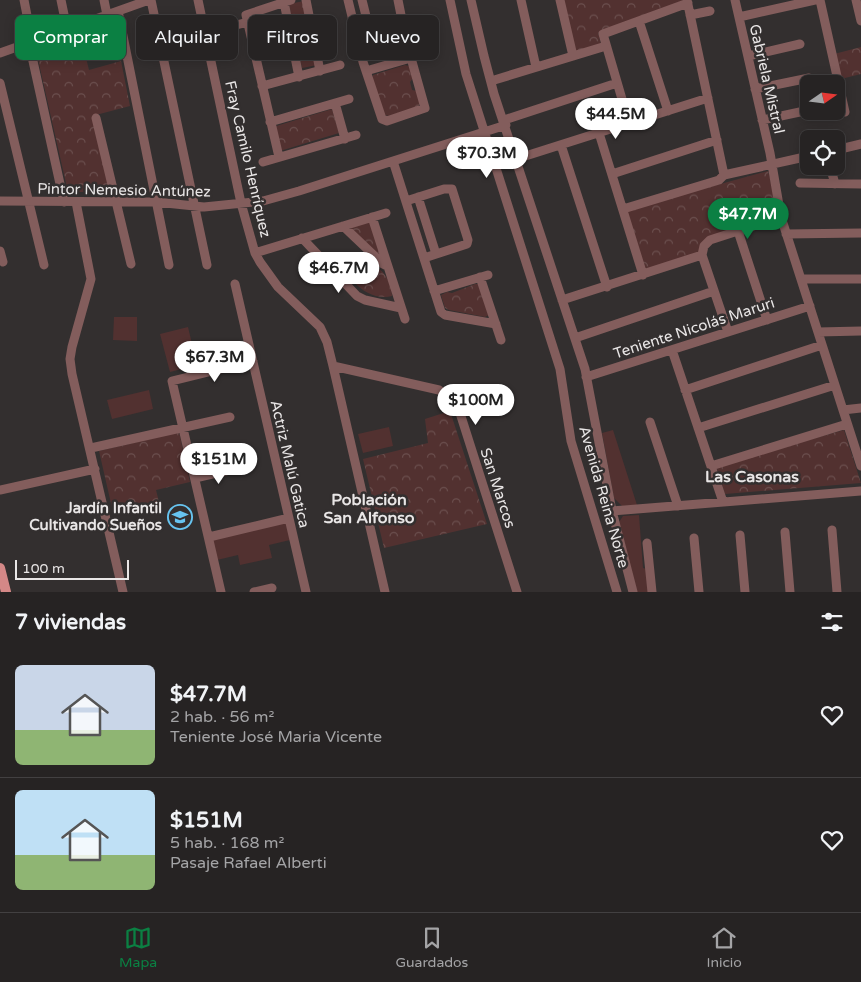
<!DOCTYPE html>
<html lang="es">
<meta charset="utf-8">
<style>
:root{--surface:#262323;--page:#322f30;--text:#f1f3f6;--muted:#a4a4a6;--line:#424041;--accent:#0b8043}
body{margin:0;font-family:"Varela Round",sans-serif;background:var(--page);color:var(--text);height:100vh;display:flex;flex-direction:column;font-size:19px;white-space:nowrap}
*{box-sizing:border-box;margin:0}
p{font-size:16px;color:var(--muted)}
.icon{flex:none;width:28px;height:28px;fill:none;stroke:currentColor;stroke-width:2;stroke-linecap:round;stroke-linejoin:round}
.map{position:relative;height:592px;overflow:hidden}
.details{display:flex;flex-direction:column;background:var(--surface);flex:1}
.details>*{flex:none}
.top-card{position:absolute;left:15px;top:15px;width:500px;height:45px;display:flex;gap:10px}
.needle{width:32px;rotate:76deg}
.buttons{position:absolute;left:800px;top:75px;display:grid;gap:10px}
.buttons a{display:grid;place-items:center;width:45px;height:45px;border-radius:8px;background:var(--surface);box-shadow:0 2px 12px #0003,0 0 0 1px var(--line);font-size:25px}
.scale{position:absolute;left:15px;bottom:12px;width:114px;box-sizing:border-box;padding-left:5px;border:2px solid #e9e6e6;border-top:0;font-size:14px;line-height:18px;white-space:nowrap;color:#e9e6e6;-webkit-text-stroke:4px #332f2f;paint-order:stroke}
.price{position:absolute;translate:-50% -42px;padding:0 11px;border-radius:18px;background:#fff;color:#222;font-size:16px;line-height:32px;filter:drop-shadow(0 1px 2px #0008)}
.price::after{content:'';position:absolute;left:50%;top:30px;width:15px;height:11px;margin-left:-8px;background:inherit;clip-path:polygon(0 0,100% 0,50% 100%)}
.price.current{background:var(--accent);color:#fff}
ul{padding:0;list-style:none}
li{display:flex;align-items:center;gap:15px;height:125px;padding:0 15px}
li+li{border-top:1px solid var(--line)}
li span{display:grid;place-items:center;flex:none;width:140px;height:100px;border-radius:8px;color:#555}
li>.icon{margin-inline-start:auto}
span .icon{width:60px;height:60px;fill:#fffc;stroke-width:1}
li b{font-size:21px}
h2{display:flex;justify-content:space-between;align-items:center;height:60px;padding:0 15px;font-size:21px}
.pill{padding:0 18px;border-radius:8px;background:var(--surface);box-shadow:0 2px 12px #0003,0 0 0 1px var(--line);font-size:18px;line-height:45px}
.pill.current{background:var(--accent);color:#fff}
.menu{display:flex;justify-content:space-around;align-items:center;height:70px;border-top:1px solid var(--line);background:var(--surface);font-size:14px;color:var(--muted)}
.menu a{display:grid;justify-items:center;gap:2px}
.menu .current{color:var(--accent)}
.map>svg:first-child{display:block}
.grass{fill:#523130}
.park{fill:url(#park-crowns)}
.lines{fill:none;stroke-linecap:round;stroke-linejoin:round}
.minor{stroke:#835d5c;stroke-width:9}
.major{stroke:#d48887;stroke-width:10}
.labels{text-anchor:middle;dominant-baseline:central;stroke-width:5;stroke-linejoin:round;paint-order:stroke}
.street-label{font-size:15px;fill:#e9e6e6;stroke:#332f2f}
.poi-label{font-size:15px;font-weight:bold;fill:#e9e6e6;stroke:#332f2f;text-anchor:end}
.neighbourhood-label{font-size:16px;font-weight:bold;fill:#e9e6e6;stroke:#332f2f}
</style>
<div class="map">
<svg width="861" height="592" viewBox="0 0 861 592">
<defs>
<pattern id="park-crowns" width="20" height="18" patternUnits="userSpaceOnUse" patternTransform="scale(1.25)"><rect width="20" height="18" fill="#523130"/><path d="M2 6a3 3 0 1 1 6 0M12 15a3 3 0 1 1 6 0" fill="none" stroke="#6b4f4e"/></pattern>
</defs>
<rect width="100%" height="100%" fill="#332f2f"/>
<path class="grass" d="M114,317H137V341L113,340Z
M188,327L197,365L170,372L160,334Z
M149,390L153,409L112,419L107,400Z
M389,427L393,446L363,453L358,434Z
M613,430L637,505L622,506L614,498L602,433Z
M639,515L643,568L647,569L649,592H637L619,522L623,516Z
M286,522L290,540L269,545L272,558L240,565L238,555L217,560L212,538Z"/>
<path class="park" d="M561,0H686V2L598,33L601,44L573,52Z
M304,1L317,65L302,68L289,4Z
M80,34L89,70L121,61L130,106L92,116L112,192H68L37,55L38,49Z
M861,47V74L841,79L834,54Z
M405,65L409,66L413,78L410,82L412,90L417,91L420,102L419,106L389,116L384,115L372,79L373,75Z
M332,109L339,133L280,151L273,127Z
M768,171L780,217L709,238L701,252L644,273L626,210Z
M370,220L382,258L350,230L351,227Z
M371,265C384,268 392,284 392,296C378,300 363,292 355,283Z
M475,284H478L489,315L485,317L449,310L445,308L441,295L447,292L452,293Z
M450,411L487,524L384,548L363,459L428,443L425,419Z
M844,430L861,483L725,494L716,466Z
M179,432L190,482L156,490L159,502L113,512L99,451Z"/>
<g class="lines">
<path class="minor" d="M24,0L32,41
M61,0L67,29
M104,0L107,15
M151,0L207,265
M198,0L241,203L255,253L260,262L278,287L320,327L327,342L333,366L385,592
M306,0L320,71
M348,0L363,62L382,119L387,121L425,108L411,58
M362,0L370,32
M450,0L466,74L560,369L571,441L617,592
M471,0L484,56L494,94L585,369L612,511L633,592
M521,0L536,67
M560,0L573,56
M687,0L724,175
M735,0L770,153L781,217L861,466
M820,0L845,112
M856,0L861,21
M284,2L299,77
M118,11L169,265
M690,15L710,11
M739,17L815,0
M639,21L668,111
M205,33L248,22
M356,36L399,23L402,20L398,0
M29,43L64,202
M0,53L149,0
M748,56L800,44
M366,71L428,53
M491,81L606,46
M0,83L44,265
M262,86L340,65
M755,89L809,78
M335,103L345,139
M96,118L131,264
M504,120L617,83
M762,120L809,110
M270,122L349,99
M629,123L603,34L688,3
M599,133L643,275
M561,145L607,287
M836,150L861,144
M279,157L246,15L291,0
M516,159L708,98
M393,161L441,312L445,315L496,324
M263,162L356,135
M830,166L835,184
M612,174L717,140
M800,183L861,184
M418,197L436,254
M0,201L156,202L204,207L263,201L299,191L506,125
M406,201L444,189H452L468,240L467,244L424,258
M76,202L91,279L72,347L70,359L72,374L123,592
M623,209L719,180L724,175L809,156
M372,217L405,319
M343,226L383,264L387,266
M738,231L767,320
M786,234L861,233
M302,238L357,296L365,300L401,308
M0,251L3,262
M255,253L386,213
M480,277L501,340
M801,279H861
M235,284L306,592
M434,291L488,275
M562,300L702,255
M728,332L702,255L704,246L710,240L781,217
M818,332L861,331
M575,338L714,291
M672,350L723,502
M333,366L439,390L452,399L460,413L517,592
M586,377L810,306
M685,390L822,345
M843,410L861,408
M650,422L678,506
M698,428L835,385
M91,448L230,417
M711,466L847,424
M195,478L238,468
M0,490L95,469
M612,511L861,491
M832,530L837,592
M785,532L790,592
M740,535L745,592
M209,537L289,518
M694,538L699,592
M647,543L652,592
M221,592L172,381L253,361
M254,592L272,588"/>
<path class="major" d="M0,568L6,592"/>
</g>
<defs>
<symbol id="school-ring" viewBox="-11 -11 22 22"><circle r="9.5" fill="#332f2f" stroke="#67c4f0" stroke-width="1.5"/><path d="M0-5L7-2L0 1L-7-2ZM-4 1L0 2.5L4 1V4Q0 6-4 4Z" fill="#67c4f0"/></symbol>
</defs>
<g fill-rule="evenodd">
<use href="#school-ring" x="166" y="503" width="28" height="28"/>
</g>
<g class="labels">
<g class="street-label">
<text transform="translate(767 79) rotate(77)">Gabriela Mistral</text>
<text transform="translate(248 159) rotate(77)">Fray Camilo Henríquez</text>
<text transform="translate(124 190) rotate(1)">Pintor Nemesio Antúnez</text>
<text transform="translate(694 328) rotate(-18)">Teniente Nicolás Maruri</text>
<text transform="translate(290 464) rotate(77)">Actriz Malú Gatica</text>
<text transform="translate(498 488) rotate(72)">San Marcos</text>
<text transform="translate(604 497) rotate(74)">Avenida Reina Norte</text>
</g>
<g class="poi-label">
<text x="162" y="508">Jardín Infantil<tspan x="162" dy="17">Cultivando Sueños</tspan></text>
</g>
<g class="neighbourhood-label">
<text x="752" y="477">Las Casonas</text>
<text x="369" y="500">Población<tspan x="369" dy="18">San Alfonso</tspan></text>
</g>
</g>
</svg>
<div class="buttons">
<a><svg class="needle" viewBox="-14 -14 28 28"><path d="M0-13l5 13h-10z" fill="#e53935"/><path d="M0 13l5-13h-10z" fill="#a4a4a6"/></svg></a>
<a><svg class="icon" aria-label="locate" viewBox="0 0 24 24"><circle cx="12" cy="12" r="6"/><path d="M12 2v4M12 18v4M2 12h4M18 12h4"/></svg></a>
</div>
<div class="scale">100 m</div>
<b class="price" style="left:616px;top:140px">$44.5M</b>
<b class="price" style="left:487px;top:179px">$70.3M</b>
<b class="price current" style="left:748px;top:240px">$47.7M</b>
<b class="price" style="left:339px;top:294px">$46.7M</b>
<b class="price" style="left:215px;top:383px">$67.3M</b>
<b class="price" style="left:476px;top:426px">$100M</b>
<b class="price" style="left:219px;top:485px">$151M</b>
<div class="top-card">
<a class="pill current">Comprar</a>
<a class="pill">Alquilar</a>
<a class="pill">Filtros</a>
<a class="pill">Nuevo</a>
</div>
</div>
<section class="details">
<h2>7 viviendas<svg class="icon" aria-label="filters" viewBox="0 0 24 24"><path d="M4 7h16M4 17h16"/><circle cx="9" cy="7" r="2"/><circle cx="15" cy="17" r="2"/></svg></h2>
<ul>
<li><span style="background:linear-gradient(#c9d6e8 65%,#8fb573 0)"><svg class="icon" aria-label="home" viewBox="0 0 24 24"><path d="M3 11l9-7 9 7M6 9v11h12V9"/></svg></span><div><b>$47.7M</b><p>2 hab. · 56 m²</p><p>Teniente José Maria Vicente</p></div><svg class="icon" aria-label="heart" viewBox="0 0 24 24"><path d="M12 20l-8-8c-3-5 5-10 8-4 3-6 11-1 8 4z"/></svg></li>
<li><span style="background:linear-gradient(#bfe0f5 65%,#8fb573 0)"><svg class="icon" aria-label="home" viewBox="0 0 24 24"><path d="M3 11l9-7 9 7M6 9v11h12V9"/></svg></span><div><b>$151M</b><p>5 hab. · 168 m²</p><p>Pasaje Rafael Alberti</p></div><svg class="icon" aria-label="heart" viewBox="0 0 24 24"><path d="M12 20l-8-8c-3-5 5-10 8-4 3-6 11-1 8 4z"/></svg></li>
</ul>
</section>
<nav class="menu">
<a class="current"><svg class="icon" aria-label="map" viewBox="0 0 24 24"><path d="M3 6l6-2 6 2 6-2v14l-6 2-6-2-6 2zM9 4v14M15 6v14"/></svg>Mapa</a>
<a><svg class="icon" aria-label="saved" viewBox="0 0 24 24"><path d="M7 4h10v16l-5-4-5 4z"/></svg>Guardados</a>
<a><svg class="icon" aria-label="home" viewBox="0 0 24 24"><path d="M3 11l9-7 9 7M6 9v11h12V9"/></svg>Inicio</a>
</nav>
